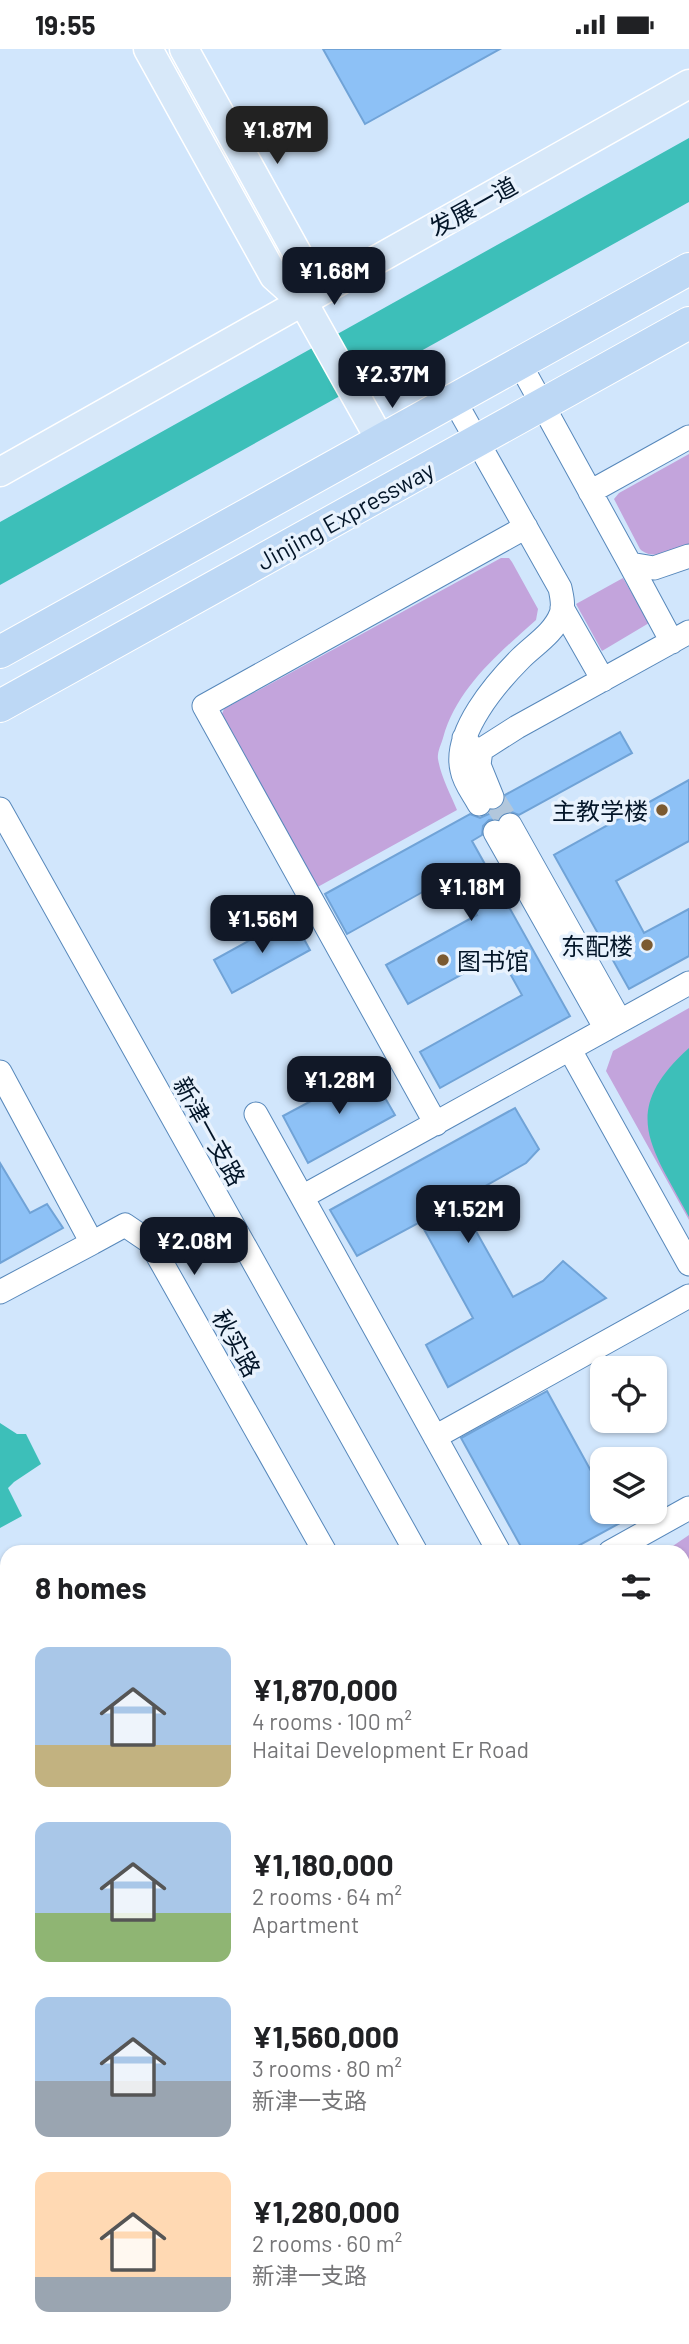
<!DOCTYPE html>
<meta charset="utf-8">
<style>
:root{--surface:#fff;--page:#f6f6f6;--text:#202124;--muted:#757577;--accent:#111827}
body{margin:0;font-family:Barlow,"Noto Sans SC",sans-serif;background:var(--page);color:var(--text);height:100vh;display:flex;flex-direction:column;font-size:26px;white-space:nowrap}
*{box-sizing:border-box;margin:0}
p{font-size:23px;color:var(--muted)}
.icon{flex:none;width:38px;height:38px;fill:none;stroke:currentColor;stroke-width:2;stroke-linecap:round;stroke-linejoin:round}
.map{position:relative;flex:1;overflow:hidden}
.panel{position:absolute;left:0px;top:1496px;width:690px;height:800px;display:flex;flex-direction:column;background:var(--surface);border-radius:21px 21px 0 0;box-shadow:0 2px 5px #0004}
.panel>*{flex:none}
.controls{position:absolute;left:590px;top:1307px;display:grid;gap:14px}
.controls a{display:grid;place-items:center;width:77px;height:77px;border-radius:14px;background:var(--surface);box-shadow:0 2px 5px #0004;font-size:35px}
.price{position:absolute;translate:-50% -60px;padding:0 16px;border-radius:14px;background:var(--accent);color:#fff;font-size:23px;line-height:46px;filter:drop-shadow(0 2px 4px #0008)}
.price::after{content:'';position:absolute;left:50%;top:42px;width:21px;height:16px;margin-left:-10px;background:inherit;clip-path:polygon(0 0,100% 0,50% 100%)}
.price.on{background:#222;color:#fff}
ul{padding:0;list-style:none}
li{display:flex;align-items:center;gap:21px;height:175px;padding:0 35px}
li span{display:grid;place-items:center;flex:none;width:196px;height:140px;border-radius:14px;color:#555}
li>.icon{margin-inline-start:auto}
span .icon{width:84px;height:84px;fill:#fffc;stroke-width:1}
li b{font-size:30px}
h2{display:flex;justify-content:space-between;align-items:center;height:84px;padding:0 35px;font-size:30px}
.status{display:flex;justify-content:space-between;align-items:center;height:49px;padding:0 35px;background:var(--surface);direction:ltr}
.status svg{height:19px;fill:currentColor}
.map>svg:first-child{display:block}
.green{fill:#c3a4dc}
.water{fill:#3dbfb9}
.building{fill:#8dc1f6;stroke:#70a3d7;stroke-width:2}
.lines{fill:none;stroke-linecap:round;stroke-linejoin:round}
.minor-tunnel{stroke:#b2c7dc;stroke-width:23;stroke-dasharray:23 11;stroke-linecap:butt}
.minor-casing{stroke:#5788bb;stroke-width:25}
.major-casing{stroke:#fff;stroke-width:31}
.highway-casing{stroke:#fff;stroke-width:34}
.minor{stroke:#fff;stroke-width:23}
.major{stroke:#d7e8f9;stroke-width:28}
.highway{stroke:#bdd8f5;stroke-width:32}
.poi-dot{fill:#7b5a31;stroke:#e8f2fd;stroke-width:2.5}
.labels{text-anchor:middle;dominant-baseline:central;stroke-width:7;stroke-linejoin:round;paint-order:stroke}
.street-label{font-size:24px;fill:#031528;stroke:#e8f2fd}
.poi-label{font-size:24px;fill:#031528;stroke:#e8f2fd;text-anchor:end}
</style>
<div class="status"><b>19:55</b><svg viewBox="0 0 49 12"><path d="M0 12V9h3v3zM5 12V6h3v6zM10 12V3h3v9zM15 12V0h3v12zM26 1h20v11H26zM47 4h2v5h-2z"/></svg></div>
<div class="map">
<svg width="689" height="2295" viewBox="0 0 689 2295">
<rect width="100%" height="100%" fill="#d1e6fc"/>
<path class="green" d="M689,405V496C673,500 653,513 640,500L614,450L619,444Z
M501,509H509L512,513L538,560L536,571C498,605 457,639 443,689C441,696 437,703 438,710C441,728 450,744 457,761L314,840L221,667L224,660Z
M623,529L649,574L602,602L576,555Z
M689,959V1171L606,1022L613,1002Z
M689,1486V1519L683,1524L682,1503H664Z
M689,1598V1685L683,1673L682,1601Z
M683,1688L689,1700V1765L683,1753Z
M7,1905V1963L0,1958V1909Z
M7,1974V2289H24L13,2295H0V1978Z"/>
<path class="water" d="M689,89V153L0,536V473Z
M689,999V1168C652,1098 618,1063 689,999Z
M0,1374L17,1385H26L41,1415L14,1433L8,1439L22,1467L0,1479Z"/>
<path class="building" d="M323,0H500L365,75Z
M620,683L632,704L519,766L509,762L503,764L498,770L489,771L483,777L482,786L472,792L570,967L440,1039L420,1003L522,946L499,905L408,955L386,916L477,866L455,825L347,885L325,845L470,765L480,769L498,761L503,756L505,746Z
M689,731V792L616,832L644,884L689,860V907L629,940L554,806Z
M292,868L310,901L232,944L214,911Z
M369,1021L395,1066L308,1114L283,1067Z
M515,1059L539,1100L526,1114L459,1152L513,1248L543,1232L563,1212L606,1249L448,1338L426,1296L473,1269L420,1173L357,1207L330,1161Z
M0,1114L30,1164L47,1155L63,1179L0,1214Z
M547,1342L602,1442V1463H614L620,1474L567,1503H524L461,1389Z"/>
<g class="lines">
<path class="minor-tunnel" d="M492,748L510,776"/>
<defs>
<path id="minor" d="M520,315L630,515L654,519L689,507
M454,351L560,539C562,548 564,557 561,565C554,584 534,596 521,609C496,634 453,684 462,721C464,733 473,744 479,755
M590,443L689,388
M630,515L672,593
M562,559L603,631
M464,689L475,702L481,701L517,678L689,583
M481,701L479,716L492,748
M0,760L416,1503
M510,776L620,972
M495,783L606,980
M570,1001L689,1215
M0,1023L92,1194L125,1176L150,1193L325,1503
M256,1065L499,1503
M436,1075L204,657L526,478
M302,1148L689,934
M0,1243L92,1194
M435,1388L689,1247
M610,1503L689,1459
M0,1700L7,1713
M682,1834L689,1846
M682,1973L689,1978"/>
<path id="major" d="M148,0L274,227L303,253L381,392
M184,0L302,213L303,253
M0,423L689,35"/>
<path id="highway" d="M0,603L689,220
M0,657L689,274"/>
</defs>
<use href="#minor" class="minor-casing"/>
<use href="#major" class="major-casing"/>
<use href="#highway" class="highway-casing"/>
<use href="#minor" class="minor"/>
<use href="#major" class="major"/>
<use href="#highway" class="highway"/>
</g>
<g class="poi-dot">
<circle cx="662" cy="761" r="7"/>
<circle cx="647" cy="896" r="7"/>
<circle cx="443" cy="911" r="7"/>
</g>
<g class="labels">
<g class="street-label">
<text transform="translate(473 157) rotate(-29)">发展一道</text>
<text transform="translate(345 466) rotate(-29)">Jinjing Expressway</text>
<text transform="translate(210 1082) rotate(61)">新津一支路</text>
<text transform="translate(237 1294) rotate(61)">秋实路</text>
</g>
<g class="poi-label">
<text x="648" y="761">主教学楼</text>
<text x="633" y="896">东配楼</text>
<text x="457" y="911" text-anchor="start">图书馆</text>
</g>
</g>
</svg>
<div class="controls">
<a><svg class="icon" aria-label="locate" viewBox="0 0 24 24"><circle cx="12" cy="12" r="6"/><path d="M12 2v4M12 18v4M2 12h4M18 12h4"/></svg></a>
<a><svg class="icon" aria-label="layers" viewBox="0 0 24 24"><path d="M12 4l9 5-9 5-9-5zM3 14l9 5 9-5"/></svg></a>
</div>
<b class="price on" style="left:277px;top:117px">¥1.87M</b>
<b class="price" style="left:334px;top:258px">¥1.68M</b>
<b class="price" style="left:392px;top:361px">¥2.37M</b>
<b class="price" style="left:471px;top:874px">¥1.18M</b>
<b class="price" style="left:262px;top:906px">¥1.56M</b>
<b class="price" style="left:339px;top:1067px">¥1.28M</b>
<b class="price" style="left:468px;top:1196px">¥1.52M</b>
<b class="price" style="left:194px;top:1228px">¥2.08M</b>
<section class="panel">
<h2>8 homes<svg class="icon" aria-label="filters" viewBox="0 0 24 24"><path d="M4 7h16M4 17h16"/><circle cx="9" cy="7" r="2"/><circle cx="15" cy="17" r="2"/></svg></h2>
<ul>
<li><span style="background:linear-gradient(#a9c7e8 70%,#c2b280 0)"><svg class="icon" aria-label="home" viewBox="0 0 24 24"><path d="M3 11l9-7 9 7M6 9v11h12V9"/></svg></span><div><b>¥1,870,000</b><p>4 rooms · 100 m²</p><p>Haitai Development Er Road</p></div></li>
<li><span style="background:linear-gradient(#a9c7e8 65%,#8fb573 0)"><svg class="icon" aria-label="home" viewBox="0 0 24 24"><path d="M3 11l9-7 9 7M6 9v11h12V9"/></svg></span><div><b>¥1,180,000</b><p>2 rooms · 64 m²</p><p>Apartment</p></div></li>
<li><span style="background:linear-gradient(#a9c7e8 60%,#9aa5b1 0)"><svg class="icon" aria-label="home" viewBox="0 0 24 24"><path d="M3 11l9-7 9 7M6 9v11h12V9"/></svg></span><div><b>¥1,560,000</b><p>3 rooms · 80 m²</p><p>新津一支路</p></div></li>
<li><span style="background:linear-gradient(#ffd9b3 75%,#9aa5b1 0)"><svg class="icon" aria-label="home" viewBox="0 0 24 24"><path d="M3 11l9-7 9 7M6 9v11h12V9"/></svg></span><div><b>¥1,280,000</b><p>2 rooms · 60 m²</p><p>新津一支路</p></div></li>
</ul>
</section>
</div>
